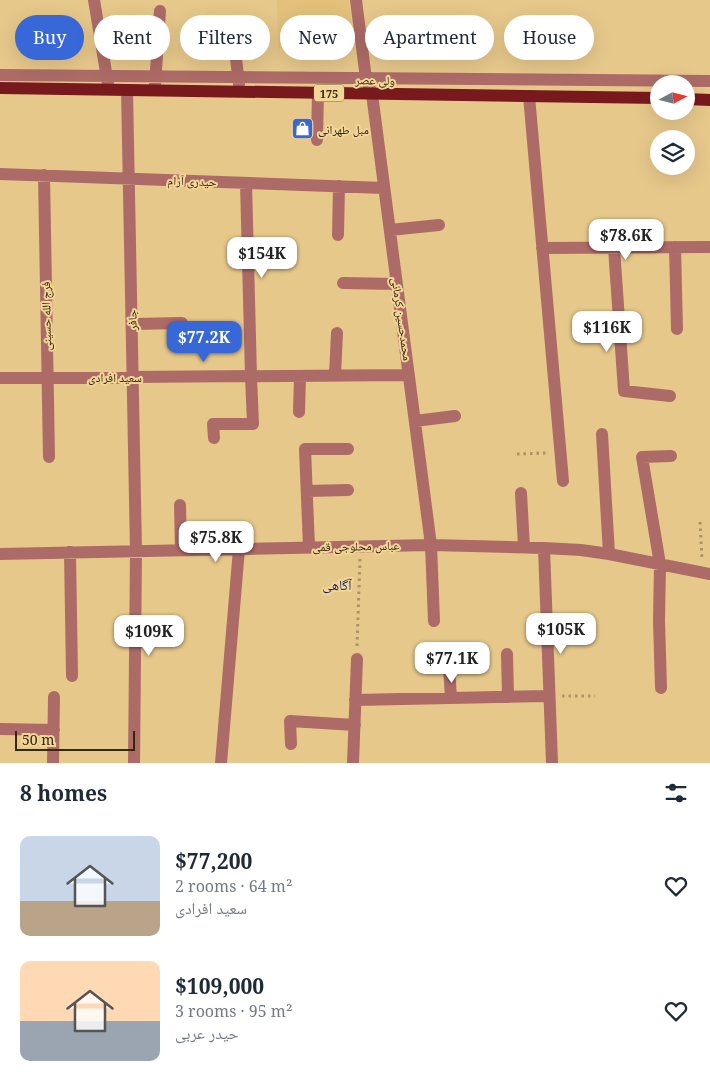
<!DOCTYPE html>
<meta charset="utf-8">
<style>
:root{--surface:#fff;--page:#f6f6f7;--text:#1f2937;--muted:#747a83;--accent:#3868d8}
body{margin:0;font-family:"Noto Serif","Noto Naskh Arabic",serif;background:var(--page);color:var(--text);height:100vh;display:flex;flex-direction:column;font-size:19px;white-space:nowrap}
*{box-sizing:border-box;margin:0}
p{font-size:16px;color:var(--muted)}
.icon{flex:none;width:28px;height:28px;fill:none;stroke:currentColor;stroke-width:2;stroke-linecap:round;stroke-linejoin:round}
.map{position:relative;height:763px;overflow:hidden}
.sheet{display:flex;flex-direction:column;background:var(--surface);flex:1}
.sheet>*{flex:none}
.guide{position:absolute;left:15px;top:15px;width:680px;height:45px;display:flex;gap:10px}
.needle{width:32px;rotate:83deg}
.fabs{position:absolute;left:650px;top:75px;display:grid;gap:10px}
.fabs a{display:grid;place-items:center;width:45px;height:45px;border-radius:50%;background:var(--surface);box-shadow:0 5px 20px #0002;font-size:25px}
.scale{position:absolute;left:15px;bottom:12px;width:120px;box-sizing:border-box;padding-left:5px;border:2px solid #34280f;border-top:0;font-size:14px;line-height:18px;white-space:nowrap;color:#34280f;-webkit-text-stroke:4px #f4d598;paint-order:stroke}
.price{position:absolute;translate:-50% -42px;padding:0 11px;border-radius:10px;background:#fff;color:#222;font-size:16px;line-height:32px;filter:drop-shadow(0 1px 2px #0008)}
.price::after{content:'';position:absolute;left:50%;top:30px;width:15px;height:11px;margin-left:-8px;background:inherit;clip-path:polygon(0 0,100% 0,50% 100%)}
.price.selected{background:var(--accent);color:#fff}
ul{padding:0;list-style:none}
li{display:flex;align-items:center;gap:15px;height:125px;padding:0 20px}
li span{display:grid;place-items:center;flex:none;width:140px;height:100px;border-radius:10px;color:#555}
li>.icon{margin-inline-start:auto}
span .icon{width:60px;height:60px;fill:#fffc;stroke-width:1}
li b{font-size:21px}
h2{display:flex;justify-content:space-between;align-items:center;height:60px;padding:0 20px;font-size:21px}
.tag{padding:0 18px;border-radius:22px;background:var(--surface);box-shadow:0 5px 20px #0002;font-size:18px;line-height:45px}
.tag.selected{background:var(--accent);color:#fff}
.map>svg:first-child{display:block}
.built{fill:#e3c17c}
.lines{fill:none;stroke-linecap:round;stroke-linejoin:round}
.path{stroke:#ab9261;stroke-width:3;stroke-dasharray:2.5 4;stroke-linecap:butt}
.minor{stroke:#ad6b67;stroke-width:12}
.major{stroke:#781a1d;stroke-width:12}
.labels{text-anchor:middle;dominant-baseline:central;stroke-width:4;stroke-linejoin:round;paint-order:stroke}
.shield{fill:#f4d598;stroke:#6e5c38;stroke-width:1}
.shield-label{font-size:11px;font-weight:bold;fill:#34280f}
.street-label{font-size:12px;fill:#34280f;stroke:#f4d598}
.poi-label{font-size:12px;fill:#34280f;stroke:#f4d598;text-anchor:start}
.neighbourhood-label{font-size:14px;fill:#11275d;stroke:#f4d598}
</style>
<div class="map">
<svg width="710" height="763" viewBox="0 0 710 763">
<rect width="100%" height="100%" fill="#e7c88b"/>
<path class="built" d="M277,0H349L355,50L278,48Z"/>
<g class="lines">
<path class="path" d="M517,454L547,453
M700,522L702,559
M357,646L360,559
M562,696H595"/>
<path class="minor" d="M94,0L108,84
M356,0L366,79L372,94L431,545L434,621
M233,33L239,84
M0,75L710,81
M155,85L160,11
M127,90L136,551L134,763
M529,96L563,481
M317,140L318,92
M0,174L384,188
M44,175L49,457
M390,230L439,225
M338,235L339,186
M675,247L677,329
M542,248L710,247
M614,248L624,391L670,396
M343,283L397,284
M132,324L182,323
M335,375L337,333
M0,378L409,375
M299,412L300,376
M415,421L455,416
M602,434L609,554
M214,438L213,424H253L251,376L246,183
M307,491L348,490
M521,493L524,547
M180,505L181,550
M309,547L305,449H348
M544,548L552,763
M70,552L72,676
M0,554L431,545L544,548L581,550L609,554L710,574
M448,652L451,698
M507,654L508,697
M661,688L659,621L660,564L642,457L671,456
M355,700L549,696
M0,729L54,730
M291,744L290,721L355,725
M53,763L54,697
M221,763L239,549
M353,763L357,659"/>
<path class="major" d="M0,88L659,98
M686,99L710,100"/>
</g>
<defs>
<symbol id="shop-square" viewBox="-11 -11 22 22"><rect x="-9" y="-9" width="18" height="18" rx="4" fill="#3868d8" stroke="#f4d598"/><path d="M-5-2.5h2.3a2.7 3.5 0 0 1 5.4 0H5L5.5 6h-11ZM-1.5-2.5h3a1.5 2.3 0 0 0-3 0Z" fill="#fff"/></symbol>
</defs>
<g fill-rule="evenodd">
<use href="#shop-square" x="290" y="116" width="25" height="25"/>
</g>
<g class="labels">
<rect class="shield" x="314" y="84.5" width="30" height="17" rx="4"/>
<g class="shield-label">
<text x="329" y="93">175</text>
</g>
<g class="street-label">
<text transform="translate(375 80) rotate(1)">ولی عصر</text>
<text transform="translate(192 181) rotate(2)">حیدری آرام</text>
<text transform="translate(46 316) rotate(-91)">فرج الله حسینی</text>
<text transform="translate(402 319) rotate(82)">محمدحسین کرمانی</text>
<text transform="translate(132 320) rotate(-91)">جافر</text>
<text x="115" y="377">سعید افرادی</text>
<text transform="translate(356 546) rotate(-1)">عباس محلوجی قمی</text>
</g>
<g class="poi-label">
<text x="318" y="129">مبل طهرانی</text>
</g>
<g class="neighbourhood-label">
<text x="337" y="584">آگاهی</text>
</g>
</g>
</svg>
<div class="fabs">
<a><svg class="needle" viewBox="-14 -14 28 28"><path d="M0-13l5 13h-10z" fill="#e53935"/><path d="M0 13l5-13h-10z" fill="#747a83"/></svg></a>
<a><svg class="icon" aria-label="layers" viewBox="0 0 24 24"><path d="M12 4l9 5-9 5-9-5zM3 14l9 5 9-5"/></svg></a>
</div>
<div class="scale">50 m</div>
<b class="price" style="left:626px;top:261px">$78.6K</b>
<b class="price" style="left:262px;top:279px">$154K</b>
<b class="price" style="left:607px;top:353px">$116K</b>
<b class="price selected" style="left:204px;top:363px">$77.2K</b>
<b class="price" style="left:216px;top:563px">$75.8K</b>
<b class="price" style="left:561px;top:655px">$105K</b>
<b class="price" style="left:149px;top:657px">$109K</b>
<b class="price" style="left:452px;top:684px">$77.1K</b>
<div class="guide">
<a class="tag selected">Buy</a>
<a class="tag">Rent</a>
<a class="tag">Filters</a>
<a class="tag">New</a>
<a class="tag">Apartment</a>
<a class="tag">House</a>
</div>
</div>
<section class="sheet">
<h2>8 homes<svg class="icon" aria-label="filters" viewBox="0 0 24 24"><path d="M4 7h16M4 17h16"/><circle cx="9" cy="7" r="2"/><circle cx="15" cy="17" r="2"/></svg></h2>
<ul>
<li><span style="background:linear-gradient(#c9d6e8 65%,#b9a48a 0)"><svg class="icon" aria-label="home" viewBox="0 0 24 24"><path d="M3 11l9-7 9 7M6 9v11h12V9"/></svg></span><div><b>$77,200</b><p>2 rooms · 64 m²</p><p>سعید افرادی</p></div><svg class="icon" aria-label="heart" viewBox="0 0 24 24"><path d="M12 20l-8-8c-3-5 5-10 8-4 3-6 11-1 8 4z"/></svg></li>
<li><span style="background:linear-gradient(#ffd9b3 60%,#9aa5b1 0)"><svg class="icon" aria-label="home" viewBox="0 0 24 24"><path d="M3 11l9-7 9 7M6 9v11h12V9"/></svg></span><div><b>$109,000</b><p>3 rooms · 95 m²</p><p>حیدر عربی</p></div><svg class="icon" aria-label="heart" viewBox="0 0 24 24"><path d="M12 20l-8-8c-3-5 5-10 8-4 3-6 11-1 8 4z"/></svg></li>
</ul>
</section>
